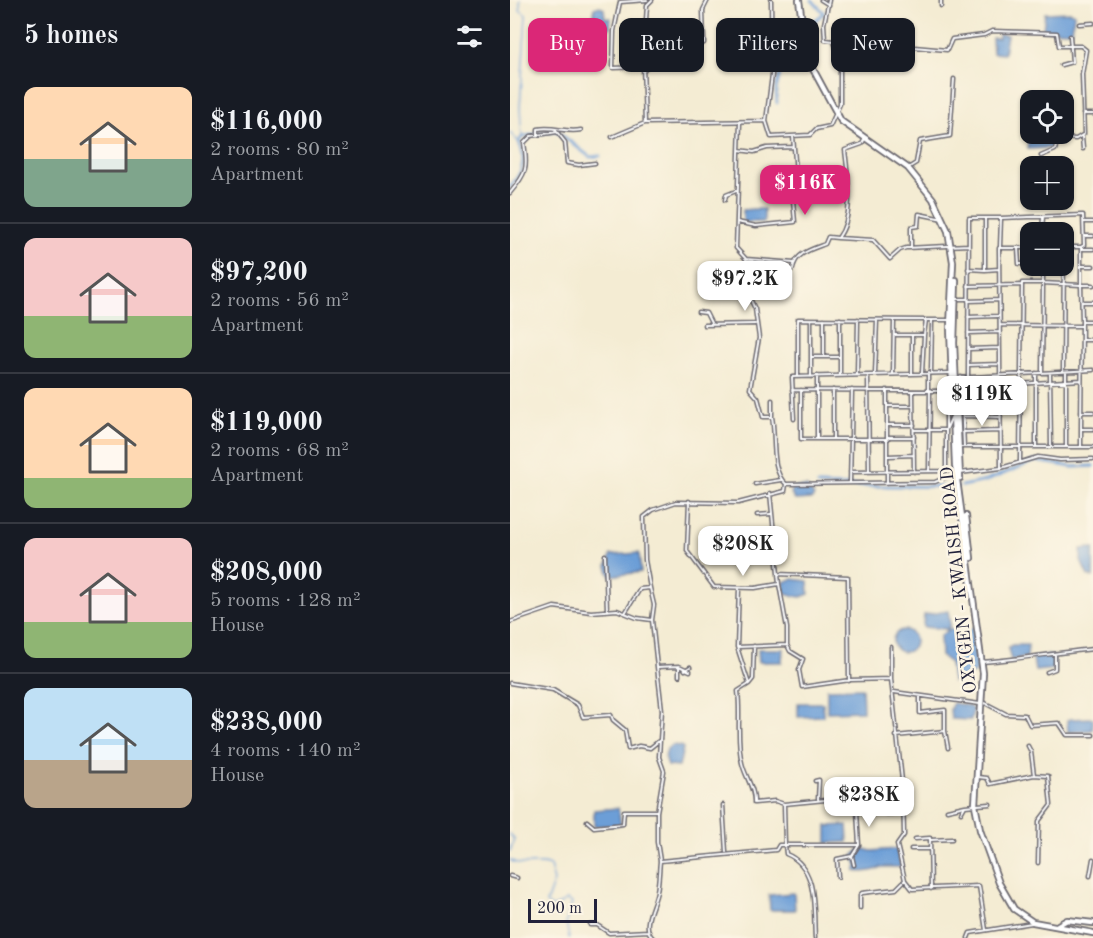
<!DOCTYPE html>
<meta charset="utf-8">
<style>
:root{--surface:#171b24;--page:#242831;--text:#f1f3f6;--muted:#9ea1a6;--line:#363941;--accent:#db2777}
body{margin:0;font-family:"Old Standard TT",serif;background:var(--page);color:var(--text);height:100vh;display:flex;flex-direction:column;font-size:22px;white-space:nowrap}
*{box-sizing:border-box;margin:0}
p{font-size:20px;color:var(--muted)}
.icon{flex:none;width:33px;height:33px;fill:none;stroke:currentColor;stroke-width:2;stroke-linecap:round;stroke-linejoin:round}
.map{position:relative;flex:1;overflow:hidden}
.sheet{display:flex;flex-direction:column;background:var(--surface);width:510px}
.sheet>*{flex:none}
.guide{position:absolute;left:18px;top:18px;width:474px;height:54px;display:flex;gap:12px}
.buttons{position:absolute;left:510px;top:90px;display:grid;gap:12px}
.buttons a{display:grid;place-items:center;width:54px;height:54px;border-radius:12px;background:var(--surface);box-shadow:0 2px 4px #0004;font-size:30px}
.scale{position:absolute;left:18px;bottom:15px;width:69px;box-sizing:border-box;padding-left:6px;border:3px solid #22223b;border-top:0;font-size:16px;line-height:21px;white-space:nowrap;color:#22223b;-webkit-text-stroke:4px #fcf5e5;paint-order:stroke}
.price{position:absolute;translate:-50% -51px;padding:0 14px;border-radius:12px;background:#fff;color:#222;font-size:20px;line-height:39px;filter:drop-shadow(0 2px 3px #0008)}
.price::after{content:'';position:absolute;left:50%;top:36px;width:18px;height:14px;margin-left:-9px;background:inherit;clip-path:polygon(0 0,100% 0,50% 100%)}
.price.active{background:var(--accent);color:#fff}
ul{padding:0;list-style:none}
li{display:flex;align-items:center;gap:18px;height:150px;padding:0 24px}
li+li{border-top:2px solid var(--line)}
li span{display:grid;place-items:center;flex:none;width:168px;height:120px;border-radius:12px;color:#555}
li>.icon{margin-inline-start:auto}
span .icon{width:72px;height:72px;fill:#fffc;stroke-width:1}
li b{font-size:26px}
h2{display:flex;justify-content:space-between;align-items:center;height:72px;padding:0 24px;font-size:26px}
.pill{padding:0 21px;border-radius:12px;background:var(--surface);box-shadow:0 2px 4px #0004;font-size:21px;line-height:54px}
.pill.active{background:var(--accent);color:#fff}
main{display:flex;flex:1;min-height:0}
.map>svg:first-child{display:block}
.water{fill:#6c9ed7;stroke:#476089;stroke-width:1.5}
.lines{fill:none;stroke-linecap:round;stroke-linejoin:round}
.stream{stroke:#6c9ed7;stroke-width:1.5}
.canal{stroke:#6c9ed7;stroke-width:3}
.street-casing{stroke:#6c6970;stroke-width:5}
.secondary-casing{stroke:#6c6970;stroke-width:8}
.street{stroke:#fff;stroke-width:2}
.secondary{stroke:#fff;stroke-width:4.5}
.labels{text-anchor:middle;dominant-baseline:central;stroke-width:5;stroke-linejoin:round;paint-order:stroke}
.street-label{font-size:18px;fill:#22223b;stroke:#fcf5e5}
</style>
<main>
<section class="sheet">
<h2>5 homes<svg class="icon" aria-label="filters" viewBox="0 0 24 24"><path d="M4 7h16M4 17h16"/><circle cx="9" cy="7" r="2"/><circle cx="15" cy="17" r="2"/></svg></h2>
<ul>
<li><span style="background:linear-gradient(#ffd9b3 60%,#7fa58c 0)"><svg class="icon" aria-label="home" viewBox="0 0 24 24"><path d="M3 11l9-7 9 7M6 9v11h12V9"/></svg></span><div><b>$116,000</b><p>2 rooms · 80 m²</p><p>Apartment</p></div></li>
<li><span style="background:linear-gradient(#f6c9c9 65%,#8fb573 0)"><svg class="icon" aria-label="home" viewBox="0 0 24 24"><path d="M3 11l9-7 9 7M6 9v11h12V9"/></svg></span><div><b>$97,200</b><p>2 rooms · 56 m²</p><p>Apartment</p></div></li>
<li><span style="background:linear-gradient(#ffd9b3 75%,#8fb573 0)"><svg class="icon" aria-label="home" viewBox="0 0 24 24"><path d="M3 11l9-7 9 7M6 9v11h12V9"/></svg></span><div><b>$119,000</b><p>2 rooms · 68 m²</p><p>Apartment</p></div></li>
<li><span style="background:linear-gradient(#f6c9c9 70%,#8fb573 0)"><svg class="icon" aria-label="home" viewBox="0 0 24 24"><path d="M3 11l9-7 9 7M6 9v11h12V9"/></svg></span><div><b>$208,000</b><p>5 rooms · 128 m²</p><p>House</p></div></li>
<li><span style="background:linear-gradient(#bfe0f5 60%,#b9a48a 0)"><svg class="icon" aria-label="home" viewBox="0 0 24 24"><path d="M3 11l9-7 9 7M6 9v11h12V9"/></svg></span><div><b>$238,000</b><p>4 rooms · 140 m²</p><p>House</p></div></li>
</ul>
</section>
<div class="map">
<svg width="583" height="938" viewBox="0 0 583 938">
<rect width="100%" height="100%" fill="#fcf5e5"/>
<filter id="ink" filterUnits="userSpaceOnUse"><feTurbulence type="fractalNoise" baseFrequency=".0167" numOctaves="2"/><feDisplacementMap in="SourceGraphic" scale="12" xChannelSelector="R" yChannelSelector="G"/><feConvolveMatrix kernelMatrix="1 2 1 2 8 2 1 2 1" color-interpolation-filters="sRGB"/></filter>
<filter id="wash" filterUnits="userSpaceOnUse"><feTurbulence type="fractalNoise" baseFrequency=".008" numOctaves="4" result="noise"/><feDisplacementMap in="SourceGraphic" scale="24" xChannelSelector="R" yChannelSelector="G"/><feGaussianBlur stdDeviation="1.35" result="paint"/><feColorMatrix in="noise" values="0 0 0 0 0 0 0 0 0 0 0 0 0 0 0 0 0 1.4 0 .05"/><feComposite in="paint" operator="in"/></filter>
<g filter="url(#wash)">
<rect width="100%" height="100%" fill="#f4ecd3"/>
<path class="water" d="M90,6L94,9L95,18H101L100,28H83L84,8Z
M561,12L564,14L562,31L533,30L535,13Z
M489,34L497,35L494,54L483,53L482,38H489Z
M517,131L520,134H542V148L518,149Z
M244,209H254V222H233V210Z
M283,487H297L304,496L302,499L285,500L281,494Z
M583,548V577L578,576L571,561V549Z
M129,553L131,572L100,576L97,566L101,555Z
M282,579L298,581L299,594L291,597L278,595L274,591V582Z
M438,611L440,625L437,629L413,627L414,615Z
M466,628L468,641L464,642L468,671L442,682L440,663L431,656L430,636L439,629Z
M383 641a11 11 0 1 1 22 0a11 11 0 1 1-22 0Z
M502,645H518L517,657L501,660L498,648Z
M248,649H273L272,662H249Z
M534,655L544,656V669L525,671L523,658Z
M352,688L353,711L317,712V689Z
M288,703H313V716L288,717Z
M443,703L459,706L463,710L461,720L441,719L440,709Z
M583,718L582,730L558,732L557,721L560,719Z
M162,745L171,746L173,748L169,767L158,766L155,757L157,749Z
M108,808L111,825L84,826V810Z
M337,825L338,842L317,843V826Z
M351,848L361,851L386,849L391,867H371C367,871 350,873 345,871L347,865L343,856Z
M284,893L285,910H260L259,895Z"/>
<g class="lines">
<path class="stream" d="M10,0V10L16,15L10,108L12,137
M0,133L9,142
M0,834L4,839L0,851
M0,860C14,869 25,860 40,866L44,881L36,903L43,908L57,900L62,903L56,922L59,938"/>
<path class="canal" d="M297,27L314,13L302,0
M267,103L266,89L272,66L265,49L276,25L291,26
M0,187C12,173 17,160 9,142L12,137L45,130L80,157L90,156
M308,485C354,487 400,485 447,487
M452,486L476,481L525,461L563,467L583,466"/>
</g>
</g>
<g filter="url(#ink)">
<g class="lines">
<defs>
<path id="street" d="M311,0L319,5
M431,0V6
M569,24L583,23
M329,57H348L353,49L404,47L437,50L442,39L474,35L482,31L547,33L549,46H571L576,50L572,74L574,134L566,139L548,138L545,150L531,156
M551,65L562,62L560,36
M134,67L103,68L104,31L110,2L137,0
M135,70L140,62L185,59L187,45L194,43L193,10L198,0
M573,114H583
M256,121L261,137L300,135L306,129L320,126L330,104V62L324,41L315,40L314,24L319,0
M230,122L226,248L236,259L237,292L245,309L249,338L240,389L248,398L253,417H262C266,436 260,471 276,484
M135,123L256,121L262,75L261,0
M28,135V129C44,126 55,133 71,130
M102,137L135,123L133,66L137,5L142,0
M572,137L573,149
M229,150L244,152L257,148L283,147
M398,168L406,163L410,141L440,136L444,79
M0,193C17,173 18,168 14,143L21,136L47,132L55,142L57,163L69,165L85,163
M215,200L216,195L226,191
M491,218L573,215L574,245L571,247
M227,222L246,226L285,222L281,178L286,173L283,136
M574,222H583
M532,232L533,217
M574,236H583
M328,238L363,240L380,259L390,250L396,248L458,245
M401,248V227L408,226L409,214L433,219
M508,248L509,264H520
M571,249H583
M236,259L284,263
M571,266H583
M458,269L475,270
M489,269L475,270V218H491L490,247
M237,278L255,280L262,272H275L283,269C285,253 302,249 315,244L318,237L328,238C345,216 338,177 335,150L352,144L355,138
M583,285H571L572,321H583
M458,286L512,285
M447,299H458
M458,301L489,300
M572,302H583
M188,312L196,313L202,325
M458,317L488,316
M416,320H440
M194,325L245,324
M490,325L571,326
M458,333L490,332
M384,335H414L412,373
M572,340H583
M458,349L490,348
M301,357H330
M314,357V319
M458,365L490,364
M553,372L554,247
M556,372V447
M402,373V335
M418,373V390
M421,373L422,321
M532,373L533,283L571,285V247H554
M540,373L541,447
M365,374L367,320
M383,374L384,320
M347,375L348,319
M307,376V439
M330,376V319
M358,376L359,472
M288,377V319L416,320L414,335
M301,377V320
M451,377L454,447
M458,377L459,218H475
M445,378L583,370
M491,385L571,380
M282,390L436,391V471L340,472
M291,390V439H378
M403,391L404,472
M262,400V416
M452,401H491
M377,406H403
M571,412H583
M453,416L491,417
M284,419L282,377L440,373
M378,425H404
M571,429L572,321
M404,430H436L442,416
M453,432L491,431
M378,437H404
M323,438V390
M448,447H583
M526,447V373
M571,447V429H583
M378,456L404,455
M510,461L512,283H533V266
M491,468L489,248H520
M419,471L420,390
M450,473L491,468L528,457L550,460L583,459
M340,483L342,390
M377,483V390
M245,484L271,480
M179,501L177,551L204,587L245,588L269,584L260,493
M247,515L261,514
M95,555L97,610
M268,574L338,577L339,681
M269,584L277,628V645
M140,588L144,605L142,620
M115,613L130,589L140,588L135,560L134,517L143,510L166,502L228,503L275,491L276,484L425,482L444,474
M0,622L44,607L81,612L107,610L127,618L142,620L147,667L169,666V676
M227,647L277,645L280,651L293,659L289,670L292,687L340,680L381,679L393,790L394,835L387,845L395,880L402,889L469,886L476,930
M381,647V679
M472,662C510,659 545,653 583,649
M169,666L180,671
M147,667L152,710L150,740
M175,670L180,667
M537,672L545,669V654
M0,683L43,690L68,705L73,717L101,715L103,720L115,730L118,749L129,746L140,748L150,740L149,757L154,771L147,812V842L150,861L266,850L269,845H275L274,804L265,801L244,803C245,788 235,777 232,763C226,740 231,715 228,691L239,684L227,647L229,588
M239,684L243,679L244,646
M384,692L470,704
M475,703L496,714L515,715L520,725L549,723L557,735H583
M435,731L438,748
M386,736L435,731V710L410,713V697
M518,746L521,752L524,775
M468,777L477,778L480,784L524,775L538,776L541,805L529,821L528,863
M305,781L309,780L308,799
M274,804L336,798L339,809L347,811L349,845H275L276,854C309,867 303,910 305,938
M213,805L216,852
M467,805L480,804
M437,810L455,806
M451,813L455,806L465,805
M377,814L393,813
M77,821L84,827L113,824L114,811H147
M405,839L420,838L421,889
M420,840L442,839
M401,849H420
M344,865L342,856L349,845
M0,876L7,878
M580,876L583,859
M328,877L327,859L342,856
M350,908V895L352,893L386,889L395,880
M80,925H87L99,933L138,931
M143,938C130,926 145,905 147,891C149,881 149,871 150,861
M458,938L460,933L522,923"/>
<path id="secondary" d="M289,0L297,58L331,121L398,168L423,199L438,231L443,262L440,327L445,465L473,673L465,805L470,830L489,883L504,909L523,922L583,933
M446,280L444,343L450,478
M456,516L461,558
M548,925L557,920L583,923"/>
</defs>
<use href="#street" class="street-casing"/>
<use href="#secondary" class="secondary-casing"/>
<use href="#street" class="street"/>
<use href="#secondary" class="secondary"/>
</g>
</g>
<g class="labels">
<g class="street-label">
<text transform="translate(449 580) rotate(-96)">OXYGEN - KWAISH ROAD</text>
</g>
</g>
</svg>
<div class="buttons">
<a><svg class="icon" aria-label="locate" viewBox="0 0 24 24"><circle cx="12" cy="12" r="6"/><path d="M12 2v4M12 18v4M2 12h4M18 12h4"/></svg></a>
<a>+</a>
<a>−</a>
</div>
<div class="scale">200 m</div>
<b class="price active" style="left:295px;top:216px">$116K</b>
<b class="price" style="left:235px;top:312px">$97.2K</b>
<b class="price" style="left:472px;top:427px">$119K</b>
<b class="price" style="left:233px;top:577px">$208K</b>
<b class="price" style="left:359px;top:828px">$238K</b>
<div class="guide">
<a class="pill active">Buy</a>
<a class="pill">Rent</a>
<a class="pill">Filters</a>
<a class="pill">New</a>
</div>
</div>
</main>
